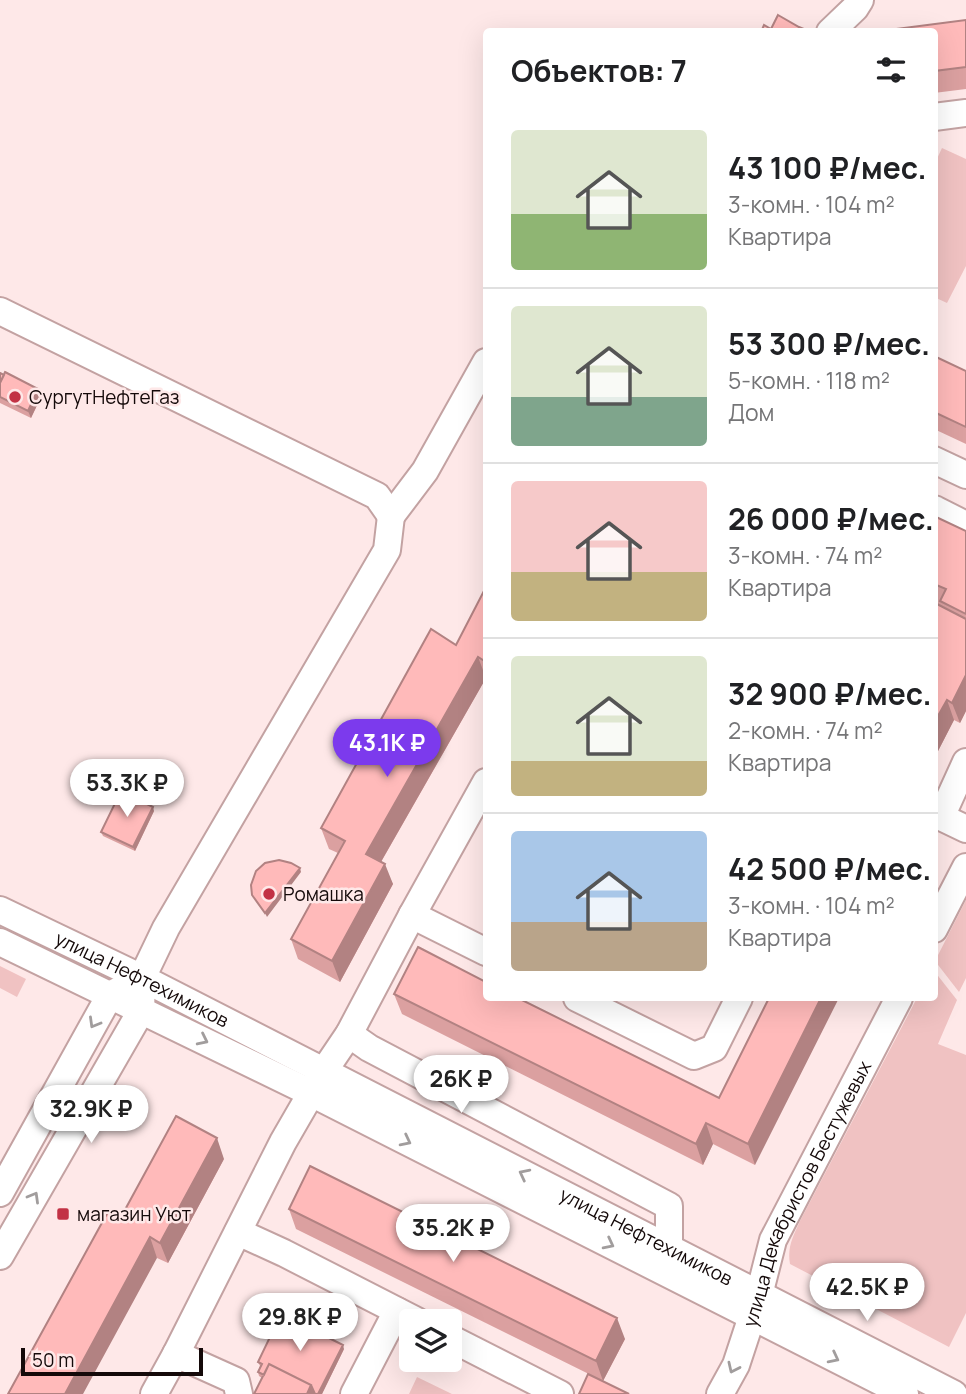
<!DOCTYPE html>
<html lang="ru">
<meta charset="utf-8">
<style>
:root{--surface:#fff;--page:#f6f6f6;--text:#202124;--muted:#757577;--line:#e0e0e0;--accent:#7c3aed}
body{margin:0;font-family:Manrope,sans-serif;background:var(--page);color:var(--text);height:100vh;display:flex;flex-direction:column;font-size:26px;white-space:nowrap}
*{box-sizing:border-box;margin:0}
p{font-size:23px;color:var(--muted)}
.icon{flex:none;width:38px;height:38px;fill:none;stroke:currentColor;stroke-width:2;stroke-linecap:round;stroke-linejoin:round}
.map{position:relative;flex:1;overflow:hidden}
.drawer{position:absolute;left:483px;top:28px;width:455px;height:973px;display:flex;flex-direction:column;background:var(--surface);border-radius:7px;box-shadow:0 7px 28px #0002}
.drawer>*{flex:none}
.controls{position:absolute;left:399px;top:1309px;display:grid;gap:14px}
.controls a{display:grid;place-items:center;width:63px;height:63px;border-radius:7px;background:var(--surface);box-shadow:0 7px 28px #0002;font-size:35px}
.scale{position:absolute;left:21px;bottom:18px;width:182px;box-sizing:border-box;padding-left:7px;border:4px solid #140909;border-top:0;font-size:19px;line-height:24px;white-space:nowrap;color:#140909;-webkit-text-stroke:5px #fee8e8;paint-order:stroke}
.price{position:absolute;translate:-50% -60px;padding:0 16px;border-radius:24px;background:#fff;color:#222;font-size:23px;line-height:46px;filter:drop-shadow(0 2px 4px #0008)}
.price::after{content:'';position:absolute;left:50%;top:42px;width:21px;height:16px;margin-left:-10px;background:inherit;clip-path:polygon(0 0,100% 0,50% 100%)}
.price.on{background:var(--accent);color:#fff}
ul{padding:0;list-style:none}
li{display:flex;align-items:center;gap:21px;height:175px;padding:0 28px}
li+li{border-top:2px solid var(--line)}
li span{display:grid;place-items:center;flex:none;width:196px;height:140px;border-radius:7px;color:#555}
li>.icon{margin-inline-start:auto}
span .icon{width:84px;height:84px;fill:#fffc;stroke-width:1}
li b{font-size:30px}
h2{display:flex;justify-content:space-between;align-items:center;height:84px;padding:0 28px;font-size:30px}
.map>svg:first-child{display:block}
.green{fill:#f0c2c2}
.lines{fill:none;stroke-linecap:round;stroke-linejoin:round}
.minor-casing{stroke:#c3a2a2;stroke-width:30}
.minor{stroke:#fff;stroke-width:26}
.wall{fill:#dba0a0}
.shaded-wall{fill:#b28282}
.building{fill:#ffbaba;stroke:#b28282;stroke-width:2}
.oneway{stroke:#a19d9d}
.poi-dot{fill:#c23245;stroke:#fee8e8;stroke-width:2.5}
.labels{text-anchor:middle;dominant-baseline:central;stroke-width:5;stroke-linejoin:round;paint-order:stroke}
.poi-label{font-size:19px;fill:#140909;stroke:#fee8e8;text-anchor:start}
.street-label{font-size:19px;fill:#140909;stroke:#fee8e8}
</style>
<div class="map">
<svg width="966" height="1394" viewBox="0 0 966 1394">
<rect width="100%" height="100%" fill="#fee8e8"/>
<path class="green" d="M942,148L966,159V266L947,303L934,297L935,163Z
M966,900V978L959,992L935,961Z
M0,966L26,979L17,997L0,988Z
M935,972L957,1000L938,1044L966,1055V1313L949,1347L790,1264C787,1248 793,1236 800,1221L917,998H934Z
M417,1377L452,1394H409Z"/>
<g class="lines">
<defs>
<g id="minor">
<path d="M830,32L855,8L860,0"/>
<path d="M934,117L966,113"/>
<path d="M0,311L377,496L391,516"/>
<path d="M934,460L966,475"/>
<path d="M934,509L966,525"/>
<path d="M391,516L425,471L486,362"/>
<path d="M934,810L941,817L966,829"/>
<path d="M941,817L966,762"/>
<path id="s1" d="M0,910L142,978L954,1394"/>
<path d="M412,915L486,952"/>
<path d="M934,929L966,867"/>
<path d="M0,942L311,1093L905,1394"/>
<path d="M577,998L694,1056L714,1048L739,998"/>
<path d="M349,1034L369,1048L669,1206V1249"/>
<path d="M0,1193L110,995L125,987"/>
<path d="M238,1232L284,1253L417,1321"/>
<path d="M0,1256L141,1011L142,978L166,928L387,550L391,516"/>
<path d="M450,1338L560,1394"/>
<path d="M176,1354L236,1381L239,1394"/>
<path d="M154,1394L176,1354L283,1142L324,1071L349,1034L412,915L486,782"/>
<path d="M354,1394L397,1311"/>
<path id="s2" d="M720,1394L736,1365L759,1295L773,1240L899,998"/>
</g>
</defs>
<use href="#minor" class="minor-casing"/>
<use href="#minor" class="minor"/>
</g>
<path class="wall" d="M966,20V89L934,93V32Z
M934,356L966,371V444L934,429Z
M0,373L38,389L41,397L31,418L0,403Z
M934,516L966,531V711L960,723L954,720L937,753L934,752Z
M486,587V678L381,862L393,884L340,982L298,959L291,939L338,853L329,849L321,828L456,645Z
M154,811L135,851L103,836L101,832Z
M394,994L719,1098L769,998L755,1165L713,1144L703,1165L402,1014Z
M224,1159L168,1263L157,1258L121,1217Z
M289,1209L625,1339L603,1381L296,1229Z
M344,1349L322,1394H254L262,1378L259,1376L258,1372L260,1366L258,1362Z"/>
<path class="shaded-wall" d="M38,389L41,397L31,418L28,411Z
M478,657L486,678L374,874L366,854Z
M966,675V711L960,723L952,703Z
M947,700L954,720L937,753L934,746V723Z
M153,807L154,811L135,851L133,847Z
M385,864L393,884L340,982L332,961Z
M300,868L301,872L267,917L265,913Z
M821,998H839L755,1165L748,1144Z
M706,1123L713,1144L703,1165L696,1144Z
M217,1138L224,1159L168,1263L160,1243Z
M150,1237L157,1258L83,1394H65Z
M617,1318L625,1339L603,1381L596,1361Z
M343,1345L344,1349L322,1394H318Z
M311,1385L315,1394H307Z"/>
<path class="building" d="M778,15L799,27L811,32H761L764,25L771,29Z
M966,20V67L934,71V32H873Z
M934,356L966,371V427L934,412Z
M5,372L38,389L28,411L0,397V383Z
M0,373L4,375L0,383Z
M934,516L966,531V614L940,601L946,589L934,584Z
M486,587V662L478,657L366,854L385,864L332,961L291,939L345,841L321,828L431,629L456,645Z
M935,603L966,619V675L952,703L947,700L934,723Z
M121,791L153,807L133,847L101,832Z
M279,860L291,863L300,868L265,913L252,895L251,885L256,871L265,863Z
M418,947L486,982V998H518L719,1098L769,998H821L748,1144L706,1123L696,1144L394,994Z
M176,1116L217,1138L160,1243L150,1237L65,1394H8L109,1210L121,1217Z
M310,1166L617,1318L596,1361L289,1209Z
M281,1314L343,1345L318,1394H315L311,1385L269,1364L264,1375L258,1372L262,1364L258,1362Z
M269,1364L311,1385L307,1394H254Z
M588,1374L629,1394H579Z"/>
<defs><path id="oneway-chevron" d="M-2-3.5L2.5 0L-2 3.5" fill="none" stroke-width="1.6" stroke-linecap="round" stroke-linejoin="round" transform="scale(1.75)"/></defs>
<g class="oneway">
<use href="#oneway-chevron" transform="translate(94 1023) rotate(120)"/>
<use href="#oneway-chevron" transform="translate(203 1040) rotate(26)"/>
<use href="#oneway-chevron" transform="translate(406 1141) rotate(27)"/>
<use href="#oneway-chevron" transform="translate(524 1174) rotate(-153)"/>
<use href="#oneway-chevron" transform="translate(34 1197) rotate(-60)"/>
<use href="#oneway-chevron" transform="translate(609 1244) rotate(27)"/>
<use href="#oneway-chevron" transform="translate(834 1358) rotate(27)"/>
<use href="#oneway-chevron" transform="translate(733 1368) rotate(115)"/>
</g>
<g class="poi-dot">
<circle cx="15" cy="397" r="7"/>
<circle cx="269" cy="894" r="7"/>
<rect x="56" y="1207" width="14" height="14" rx="3.5"/>
</g>
<g class="labels">
<g class="poi-label">
<text x="29" y="397">СургутНефтеГаз</text>
<text x="283" y="894">Ромашка</text>
<text x="77" y="1214">магазин Уют</text>
</g>
<g class="street-label">
<text stroke="none"><textPath href="#s1" startOffset="158">улица Нефтехимиков</textPath></text>
<text stroke="none"><textPath href="#s2" startOffset="219">улица Декабристов Бестужевых</textPath></text>
<text stroke="none"><textPath href="#s1" startOffset="724">улица Нефтехимиков</textPath></text>
</g>
</g>
</svg>
<div class="controls">
<a><svg class="icon" aria-label="layers" viewBox="0 0 24 24"><path d="M12 4l9 5-9 5-9-5zM3 14l9 5 9-5"/></svg></a>
</div>
<div class="scale">50 m</div>
<b class="price on" style="left:387px;top:779px">43.1K ₽</b>
<b class="price" style="left:127px;top:819px">53.3K ₽</b>
<b class="price" style="left:461px;top:1115px">26K ₽</b>
<b class="price" style="left:91px;top:1145px">32.9K ₽</b>
<b class="price" style="left:453px;top:1264px">35.2K ₽</b>
<b class="price" style="left:867px;top:1323px">42.5K ₽</b>
<b class="price" style="left:300px;top:1353px">29.8K ₽</b>
<section class="drawer">
<h2>Объектов: 7<svg class="icon" aria-label="filters" viewBox="0 0 24 24"><path d="M4 7h16M4 17h16"/><circle cx="9" cy="7" r="2"/><circle cx="15" cy="17" r="2"/></svg></h2>
<ul>
<li><span style="background:linear-gradient(#dfe7d0 60%,#8fb573 0)"><svg class="icon" aria-label="home" viewBox="0 0 24 24"><path d="M3 11l9-7 9 7M6 9v11h12V9"/></svg></span><div><b>43 100 ₽/мес.</b><p>3-комн. · 104 m²</p><p>Квартира</p></div></li>
<li><span style="background:linear-gradient(#dfe7d0 65%,#7fa58c 0)"><svg class="icon" aria-label="home" viewBox="0 0 24 24"><path d="M3 11l9-7 9 7M6 9v11h12V9"/></svg></span><div><b>53 300 ₽/мес.</b><p>5-комн. · 118 m²</p><p>Дом</p></div></li>
<li><span style="background:linear-gradient(#f6c9c9 65%,#c2b280 0)"><svg class="icon" aria-label="home" viewBox="0 0 24 24"><path d="M3 11l9-7 9 7M6 9v11h12V9"/></svg></span><div><b>26 000 ₽/мес.</b><p>3-комн. · 74 m²</p><p>Квартира</p></div></li>
<li><span style="background:linear-gradient(#dfe7d0 75%,#c2b280 0)"><svg class="icon" aria-label="home" viewBox="0 0 24 24"><path d="M3 11l9-7 9 7M6 9v11h12V9"/></svg></span><div><b>32 900 ₽/мес.</b><p>2-комн. · 74 m²</p><p>Квартира</p></div></li>
<li><span style="background:linear-gradient(#a9c7e8 65%,#b9a48a 0)"><svg class="icon" aria-label="home" viewBox="0 0 24 24"><path d="M3 11l9-7 9 7M6 9v11h12V9"/></svg></span><div><b>42 500 ₽/мес.</b><p>3-комн. · 104 m²</p><p>Квартира</p></div></li>
</ul>
</section>
</div>
